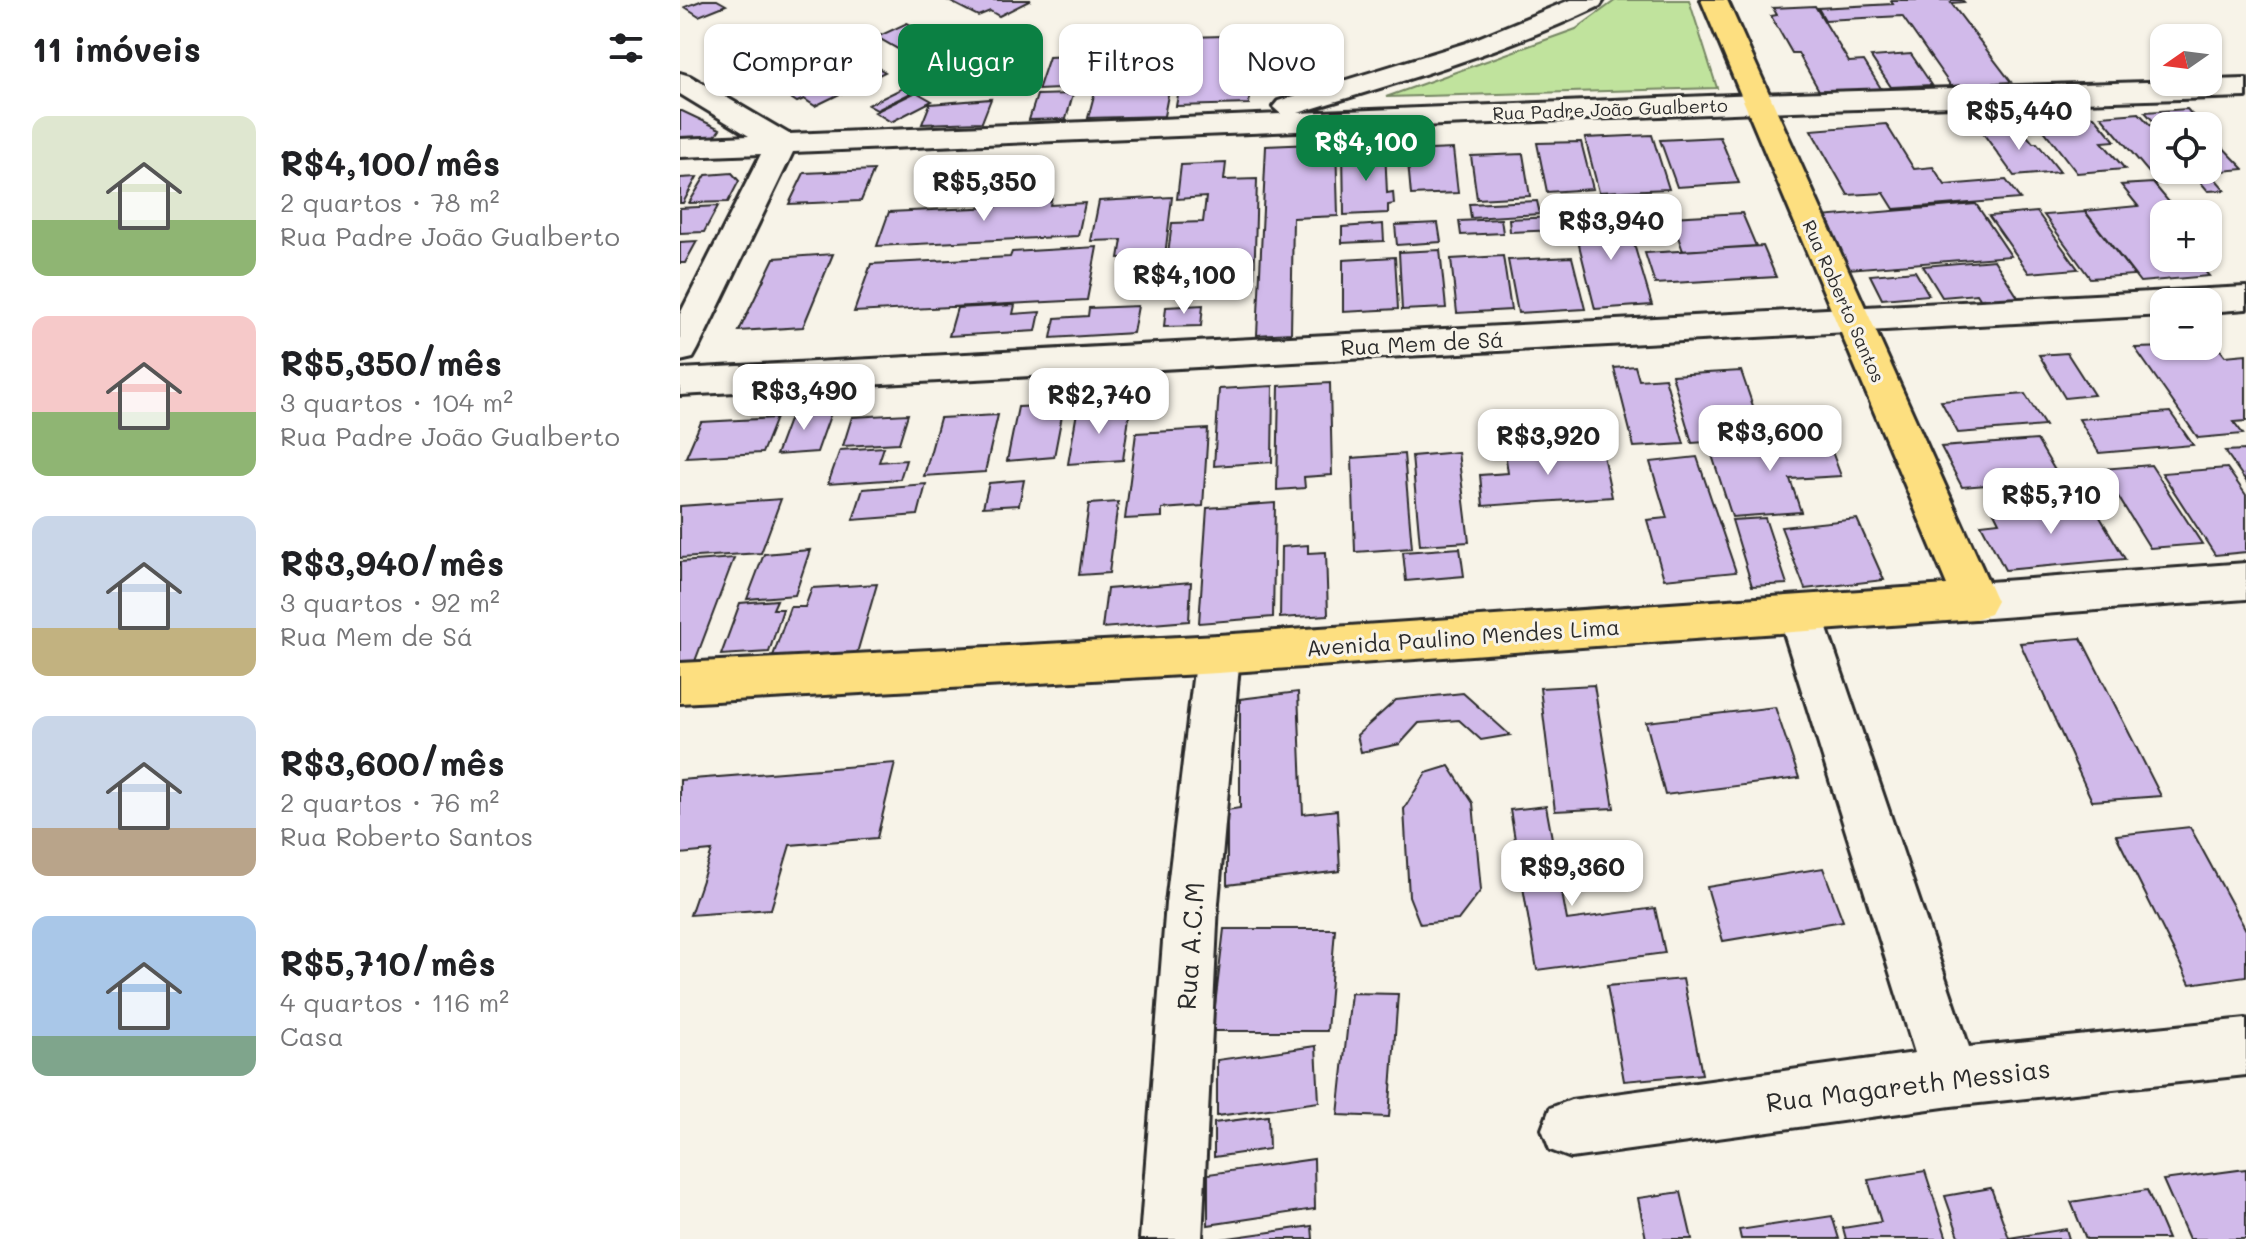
<!DOCTYPE html>
<html lang="pt">
<meta charset="utf-8">
<style>
:root{--surface:#fff;--page:#f2f2f2;--text:#202124;--muted:#757577;--accent:#0b8043}
body{margin:0;font-family:Mali,sans-serif;background:var(--page);color:var(--text);height:100vh;display:flex;flex-direction:column;font-size:30px;white-space:nowrap}
*{box-sizing:border-box;margin:0}
p{font-size:26px;color:var(--muted)}
.icon{flex:none;width:44px;height:44px;fill:none;stroke:currentColor;stroke-width:2;stroke-linecap:round;stroke-linejoin:round}
.map{position:relative;flex:1;overflow:hidden}
.panel{display:flex;flex-direction:column;background:var(--surface);width:680px}
.panel>*{flex:none}
.guide{position:absolute;left:24px;top:24px;width:760px;height:72px;display:flex;gap:16px}
.needle{width:52px;rotate:256deg}
.controls{position:absolute;left:1470px;top:24px;display:grid;gap:16px}
.controls a{display:grid;place-items:center;width:72px;height:72px;border-radius:16px;background:var(--surface);box-shadow:0 2px 6px #0004;font-size:40px}
.price{position:absolute;translate:-50% -68px;padding:0 18px;border-radius:16px;background:#fff;color:#222;font-size:26px;line-height:52px;filter:drop-shadow(0 2px 4px #0008)}
.price::after{content:'';position:absolute;left:50%;top:48px;width:24px;height:18px;margin-left:-12px;background:inherit;clip-path:polygon(0 0,100% 0,50% 100%)}
.price.selected{background:var(--accent);color:#fff}
ul{padding:0;list-style:none}
li{display:flex;align-items:center;gap:24px;height:200px;padding:0 32px}
li span{display:grid;place-items:center;flex:none;width:224px;height:160px;border-radius:16px;color:#555}
li>.icon{margin-inline-start:auto}
span .icon{width:96px;height:96px;fill:#fffc;stroke-width:1}
li b{font-size:34px}
h2{display:flex;justify-content:space-between;align-items:center;height:96px;padding:0 32px;font-size:34px}
.pill{padding:0 28px;border-radius:16px;background:var(--surface);box-shadow:0 2px 6px #0004;font-size:28px;line-height:72px}
.pill.selected{background:var(--accent);color:#fff}
main{display:flex;flex:1;min-height:0}
.map>svg:first-child{display:block}
.green{fill:#c0e39d;stroke:#768764;stroke-width:2}
.building{fill:#d1baea;stroke:#2b2b2b;stroke-width:2}
.lines{fill:none;stroke-linecap:round;stroke-linejoin:round}
.minor-casing{stroke:#2b2b2b;stroke-width:6}
.major-casing{stroke:#2b2b2b;stroke-width:6}
.minor{fill:#f7f3e8;fill-rule:evenodd}
.major{fill:#fddf80;fill-rule:evenodd}
.labels{text-anchor:middle;dominant-baseline:central;stroke-width:6;stroke-linejoin:round;paint-order:stroke}
.far-street-label{font-size:18px;fill:#2b2b2b;stroke:#f7f3e8}
.street-label{font-size:22px;fill:#2b2b2b;stroke:#f7f3e8}
.near-street-label{font-size:26px;fill:#2b2b2b;stroke:#f7f3e8}
</style>
<main>
<section class="panel">
<h2>11 imóveis<svg class="icon" aria-label="filters" viewBox="0 0 24 24"><path d="M4 7h16M4 17h16"/><circle cx="9" cy="7" r="2"/><circle cx="15" cy="17" r="2"/></svg></h2>
<ul>
<li><span style="background:linear-gradient(#dfe7d0 65%,#8fb573 0)"><svg class="icon" aria-label="home" viewBox="0 0 24 24"><path d="M3 11l9-7 9 7M6 9v11h12V9"/></svg></span><div><b>R$4,100/mês</b><p>2 quartos · 78 m²</p><p>Rua Padre João Gualberto</p></div></li>
<li><span style="background:linear-gradient(#f6c9c9 60%,#8fb573 0)"><svg class="icon" aria-label="home" viewBox="0 0 24 24"><path d="M3 11l9-7 9 7M6 9v11h12V9"/></svg></span><div><b>R$5,350/mês</b><p>3 quartos · 104 m²</p><p>Rua Padre João Gualberto</p></div></li>
<li><span style="background:linear-gradient(#c9d6e8 70%,#c2b280 0)"><svg class="icon" aria-label="home" viewBox="0 0 24 24"><path d="M3 11l9-7 9 7M6 9v11h12V9"/></svg></span><div><b>R$3,940/mês</b><p>3 quartos · 92 m²</p><p>Rua Mem de Sá</p></div></li>
<li><span style="background:linear-gradient(#c9d6e8 70%,#b9a48a 0)"><svg class="icon" aria-label="home" viewBox="0 0 24 24"><path d="M3 11l9-7 9 7M6 9v11h12V9"/></svg></span><div><b>R$3,600/mês</b><p>2 quartos · 76 m²</p><p>Rua Roberto Santos</p></div></li>
<li><span style="background:linear-gradient(#a9c7e8 75%,#7fa58c 0)"><svg class="icon" aria-label="home" viewBox="0 0 24 24"><path d="M3 11l9-7 9 7M6 9v11h12V9"/></svg></span><div><b>R$5,710/mês</b><p>4 quartos · 116 m²</p><p>Casa</p></div></li>
</ul>
</section>
<div class="map">
<svg width="1566" height="1239" viewBox="0 0 1566 1239">
<rect width="100%" height="100%" fill="#f7f3e8"/>
<filter id="ink" filterUnits="userSpaceOnUse"><feTurbulence type="fractalNoise" baseFrequency=".0125" numOctaves="2"/><feDisplacementMap in="SourceGraphic" scale="16" xChannelSelector="R" yChannelSelector="G"/><feConvolveMatrix kernelMatrix="1 2 1 2 8 2 1 2 1" color-interpolation-filters="sRGB"/></filter>
<g filter="url(#ink)">
<path class="green" d="M936,0H1009L1037,88L706,97L896,29Z"/>
<path class="building" d="M23,0H37L46,5L19,16L5,7Z
M267,0H351L319,16L310,11L298,16Z
M1211,0H1282L1284,2L1271,3L1331,82L1271,86L1222,16L1145,20L1138,8L1213,4Z
M1135,6L1169,62L1184,61L1202,90L1141,94L1118,53H1112L1091,16L1097,15L1093,8Z
M227,23L261,41L230,56L197,37Z
M577,35L569,104L496,106L509,37Z
M497,48L484,116L408,118L426,50Z
M174,54L205,72L135,106L124,99L117,102L103,93L110,90L105,86Z
M1231,54L1252,85L1211,87L1191,57Z
M389,56L379,89L358,90L369,57Z
M223,88L231,93L197,110L188,105Z
M236,92L252,101L211,122L195,112Z
M393,94L386,119L349,120L357,95Z
M311,99L302,122L242,124L250,104Z
M1507,109L1522,126H1484V133L1465,112Z
M0,111H2L40,129L33,139L0,140Z
M1459,113L1484,140V170H1511L1470,174L1421,116Z
M1414,116L1435,141L1422,142L1445,169L1397,173L1356,120Z
M1206,124L1234,169L1253,167L1265,185L1326,180L1340,199L1214,209L1204,193L1168,195L1131,130Z
M1339,126L1353,143H1357L1380,172L1334,176L1300,129Z
M1528,132L1564,169L1520,173L1517,170H1528Z
M972,135L989,189L919,192L905,138Z
M1040,137L1059,183L997,187L980,140Z
M901,142L913,189L867,192L857,143Z
M656,143L658,216L613,218L611,333L577,335L586,146Z
M705,149L707,193L713,192L714,204L708,205V213L664,215L663,151Z
M773,149L778,193L731,195L727,151Z
M843,154L850,196L797,199L791,156Z
M546,163L544,180L577,179L574,288L483,293L492,223L523,222L526,197L497,199L501,165Z
M194,170L181,201L109,204L124,173Z
M52,173L59,181L48,202L9,203L26,175Z
M1533,176L1545,190L1528,191L1516,177Z
M17,177L3,203H0V178Z
M1473,183L1499,214H1484L1481,218L1484,222V258H1514L1529,276L1460,282L1405,211L1458,206L1441,185Z
M372,196L370,205L405,203L398,236L197,246L209,212L316,207L318,199Z
M492,197L485,256L439,258L442,240L411,241L419,201Z
M857,201L860,214L791,218L789,204Z
M1296,204L1331,256L1168,269L1140,217Z
M38,206L24,232L0,233V208Z
M1357,212L1398,269L1349,273L1309,216Z
M1405,212L1454,275L1410,278L1364,215Z
M1062,213L1076,246L1003,251L991,217Z
M945,214L972,305L915,309L892,217Z
M875,217L878,230L830,232L829,219Z
M821,219L823,233L781,235L779,221Z
M758,223L761,242L717,245L715,225Z
M703,224L704,241L662,243V227Z
M17,241L5,263H0V242Z
M1083,246L1096,277L975,284L965,253Z
M417,247L407,300L174,312L191,264L330,257L332,252Z
M760,250L766,308L722,310L719,252Z
M153,254L123,327L59,331L94,258Z
M823,256L831,310L777,313L771,259Z
M715,257L718,309L663,312V260Z
M892,257L905,309L838,313L828,260Z
M1314,260L1341,302L1304,305L1297,294L1262,297L1243,266Z
M1235,271L1249,295L1202,299L1190,275Z
M335,305L333,314L360,312L356,331L269,336L277,308Z
M523,305L521,326L484,327L486,307Z
M458,306L453,333L371,338L375,318L408,316L409,308Z
M1534,342L1545,356L1566,354V421L1554,422L1563,434L1518,438L1455,348L1528,346V343Z
M1387,353L1414,395L1385,398L1359,355Z
M955,366L959,380L985,378L1004,444L954,447L934,368Z
M1061,371L1084,438L1012,443L992,375Z
M650,383L652,475L624,477L625,488L597,490L599,386Z
M593,386L592,462L534,466L539,389Z
M1345,394L1365,426L1278,433L1261,401Z
M384,405L374,457L327,461L338,407Z
M450,409L443,460L388,464L397,412Z
M152,410L137,452L96,455L112,412Z
M1490,412L1513,445L1419,453L1399,419Z
M228,414L219,443L163,446L172,417Z
M318,415L305,472L244,476L260,418Z
M96,418L82,453L6,457L21,422Z
M528,429L523,506L482,509V517L445,519L456,433Z
M1147,438L1161,476L1110,479L1121,512L1052,517L1029,446Z
M1357,440L1380,479L1282,487L1261,447Z
M921,446L932,497L803,506L800,475L828,473L825,452Z
M204,447L199,462L226,460L220,479L148,484L160,450Z
M1566,450V481L1545,451Z
M778,452L789,542L740,545L732,456Z
M724,454L732,548L675,552L672,458Z
M1017,457L1056,572L984,579L967,520L987,518L970,462Z
M1471,465L1522,544L1470,548L1421,469Z
M1547,468L1566,495V552L1535,555L1482,473Z
M344,480L339,505L303,507L309,483Z
M246,484L238,515L173,520L183,489Z
M101,499L81,553L0,558V506Z
M438,502L429,573L399,575L409,504Z
M1411,502L1445,559L1325,570L1301,524L1319,522L1313,510Z
M595,503L593,617L519,623L527,508Z
M1085,518L1107,584L1072,586L1052,520Z
M1177,519L1204,580L1125,589L1101,527Z
M628,545V553L646,552L648,615L600,618L601,547Z
M780,548L784,576L726,581L723,552Z
M130,550L115,595L67,599L84,554Z
M54,558L15,661L0,662V562Z
M511,582L509,621L422,628L427,589Z
M197,584L177,653L92,659L110,607H125L132,588Z
M97,600L93,609H103L89,652L41,655L60,603Z
M1401,638L1481,796L1412,801L1340,643Z
M914,685L934,808L875,811L860,688Z
M618,692L623,814L657,810L660,871L547,885V810L560,808V699Z
M783,693L830,735L801,740L779,720L739,723L720,744L681,752L677,735L716,700Z
M1095,707L1119,778L985,795L966,722Z
M215,763L197,838L110,845L91,909L10,915L32,851L0,854V780Z
M769,766L793,803L801,890L778,920L740,924L729,896L724,809L746,773Z
M866,806L887,920L975,908L985,953L857,970L830,810Z
M1510,827L1566,930V976L1510,984L1436,835Z
M1143,868L1163,921L1043,941L1027,887Z
M544,929H655L647,1031H532Z
M1003,979L1022,1074L944,1081L927,986Z
M671,993L718,994L709,1117L658,1115Z
M636,1046L639,1102L537,1116V1060Z
M588,1116L589,1149L534,1157V1123Z
M634,1159L635,1209L528,1225V1174Z
M1566,1169V1239H1509L1483,1180Z
M1245,1171L1267,1239H1166L1163,1228L1201,1222L1188,1180Z
M1311,1188L1329,1238L1386,1229L1389,1239H1280L1265,1196Z
M1467,1190L1488,1239H1406L1391,1202Z
M1001,1192L1012,1239H966L958,1198Z
M1152,1216L1159,1239H1061L1059,1230Z
M632,1226L633,1239H541Z"/>
<g class="lines">
<defs>
<path id="minor" d="M890,0H924L920,6C823,52 721,82 618,113L1077,94L1566,79V97L1077,112L113,152L18,349L13,358L0,361V314L81,154L0,157V139L69,136L0,94V73L10,76L109,134L601,114L593,107L598,101L786,43Z
M1566,287V309L1528,312V302H1484V315L0,395V369Z
M1566,563V599L1295,619L1280,614L1273,601L1280,588L1295,583Z
M1120,596L1136,601L1142,614L1289,1047L1566,1019V1075L1271,1106L891,1158L870,1150L862,1129L870,1108L891,1100L1235,1053L1098,614L1104,601Z
M538,635L554,640L560,654L538,903L522,1239H460L486,903L516,654L522,640Z"/>
<path id="major" d="M1021,0H1047L1317,601L1310,614L1295,619L538,673L0,703V663L538,635L1267,585Z"/>
</defs>
<use href="#minor" class="minor-casing"/>
<use href="#major" class="major-casing"/>
<use href="#minor" class="minor"/>
<use href="#major" class="major"/>
</g>
</g>
<g class="labels">
<g class="far-street-label">
<text transform="translate(930 109) rotate(-2)">Rua Padre João Gualberto</text>
<text transform="translate(1164 301) rotate(66)">Rua Roberto Santos</text>
</g>
<g class="street-label">
<text transform="translate(742 343) rotate(-3)">Rua Mem de Sá</text>
<text transform="translate(783 637) rotate(-4)">Avenida Paulino Mendes Lima</text>
</g>
<g class="near-street-label">
<text transform="translate(510 946) rotate(-86)">Rua A.C.M</text>
<text transform="translate(1228 1085) rotate(-7)">Rua Magareth Messias</text>
</g>
</g>
</svg>
<div class="controls">
<a><svg class="needle" viewBox="-14 -14 28 28"><path d="M0-13l5 13h-10z" fill="#e53935"/><path d="M0 13l5-13h-10z" fill="#757577"/></svg></a>
<a><svg class="icon" aria-label="locate" viewBox="0 0 24 24"><circle cx="12" cy="12" r="6"/><path d="M12 2v4M12 18v4M2 12h4M18 12h4"/></svg></a>
<a>+</a>
<a>−</a>
</div>
<b class="price" style="left:1339px;top:152px">R$5,440</b>
<b class="price selected" style="left:686px;top:183px">R$4,100</b>
<b class="price" style="left:304px;top:223px">R$5,350</b>
<b class="price" style="left:931px;top:262px">R$3,940</b>
<b class="price" style="left:504px;top:316px">R$4,100</b>
<b class="price" style="left:124px;top:432px">R$3,490</b>
<b class="price" style="left:419px;top:436px">R$2,740</b>
<b class="price" style="left:1090px;top:473px">R$3,600</b>
<b class="price" style="left:868px;top:477px">R$3,920</b>
<b class="price" style="left:1371px;top:536px">R$5,710</b>
<b class="price" style="left:892px;top:908px">R$9,360</b>
<div class="guide">
<a class="pill">Comprar</a>
<a class="pill selected">Alugar</a>
<a class="pill">Filtros</a>
<a class="pill">Novo</a>
</div>
</div>
</main>
